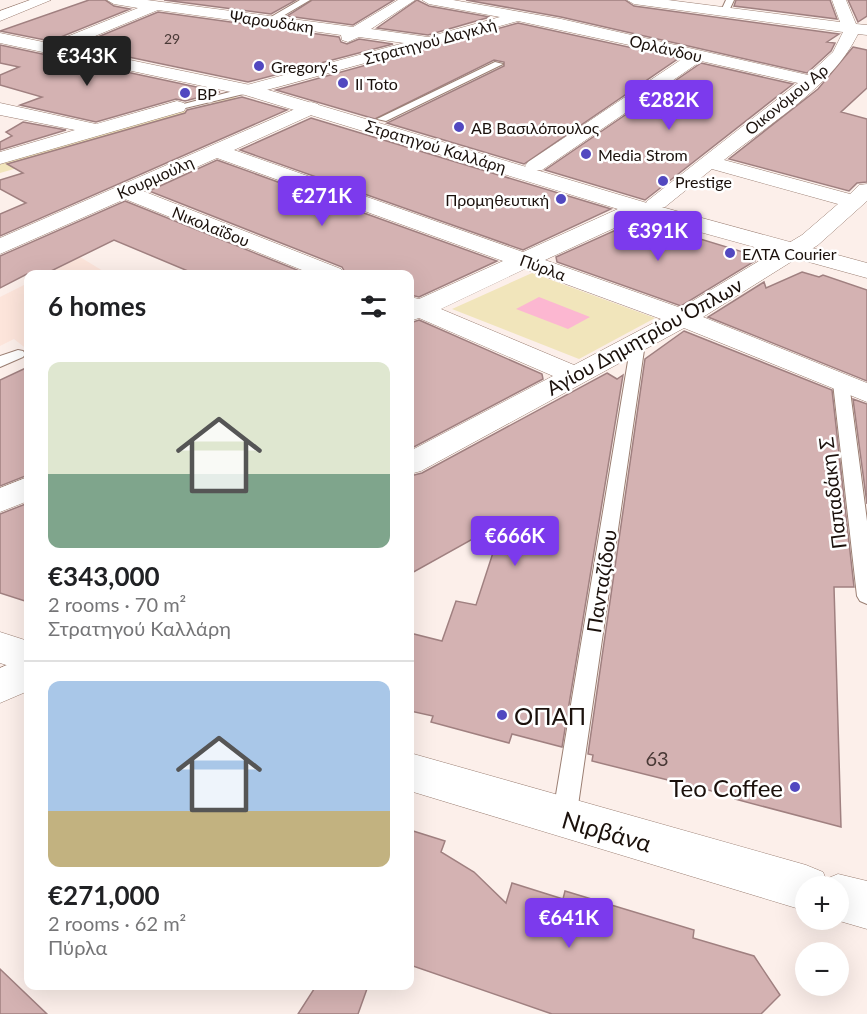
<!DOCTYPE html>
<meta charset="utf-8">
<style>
:root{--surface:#fff;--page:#f2f2f2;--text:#202124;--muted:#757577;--line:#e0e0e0;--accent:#7c3aed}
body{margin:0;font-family:Lato,sans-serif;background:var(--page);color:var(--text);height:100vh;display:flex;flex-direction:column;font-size:22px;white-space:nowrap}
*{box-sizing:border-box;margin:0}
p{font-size:20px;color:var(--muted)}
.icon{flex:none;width:33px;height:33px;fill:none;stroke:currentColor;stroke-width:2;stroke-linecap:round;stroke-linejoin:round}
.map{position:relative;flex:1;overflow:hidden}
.panel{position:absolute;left:24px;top:270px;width:390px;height:720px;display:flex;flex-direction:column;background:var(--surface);border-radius:12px;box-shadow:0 6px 24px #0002}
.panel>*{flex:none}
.tools{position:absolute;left:795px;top:876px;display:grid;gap:12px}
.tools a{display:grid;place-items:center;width:54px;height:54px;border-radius:50%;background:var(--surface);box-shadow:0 6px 24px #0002;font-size:30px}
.price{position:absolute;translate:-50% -51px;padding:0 14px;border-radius:6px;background:var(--accent);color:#fff;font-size:20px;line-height:39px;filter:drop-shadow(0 2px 3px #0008)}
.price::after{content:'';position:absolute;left:50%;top:36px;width:18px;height:14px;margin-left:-9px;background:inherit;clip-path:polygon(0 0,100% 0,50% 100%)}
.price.active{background:#222;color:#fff}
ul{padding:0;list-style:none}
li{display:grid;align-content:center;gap:12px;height:318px;padding:0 24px}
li+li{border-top:2px solid var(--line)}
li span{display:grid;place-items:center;height:186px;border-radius:12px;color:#555}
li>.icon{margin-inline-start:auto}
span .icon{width:108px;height:108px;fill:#fffc;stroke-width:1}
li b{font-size:26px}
h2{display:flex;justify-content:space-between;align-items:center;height:72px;padding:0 24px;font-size:26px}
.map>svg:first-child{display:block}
.built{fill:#fde5db}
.green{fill:#f1e5bb}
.water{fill:#fcb7d1}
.building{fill:#d4b2b2;stroke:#a08080;stroke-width:1.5}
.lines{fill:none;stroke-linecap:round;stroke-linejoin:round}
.lane-casing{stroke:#9b7f73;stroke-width:2}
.street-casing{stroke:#9b7f73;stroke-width:1}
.secondary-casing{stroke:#9b7f73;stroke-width:1}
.primary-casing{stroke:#9b7f73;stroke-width:1}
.lane{fill:#fff;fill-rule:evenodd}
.street{fill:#fff;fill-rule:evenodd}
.secondary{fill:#fff;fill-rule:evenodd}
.primary{fill:#fff;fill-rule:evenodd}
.poi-dot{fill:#5248c0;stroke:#fff;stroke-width:2}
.labels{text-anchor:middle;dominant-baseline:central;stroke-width:5;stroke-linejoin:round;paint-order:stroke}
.far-number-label{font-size:14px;fill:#493936}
.far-street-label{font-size:16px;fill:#1b110c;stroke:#fff}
.far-poi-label{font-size:16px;fill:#1b110c;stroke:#fff;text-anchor:start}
.street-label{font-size:20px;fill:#1b110c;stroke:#fff}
.near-number-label{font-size:20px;fill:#493936}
.near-poi-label{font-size:24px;fill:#1b110c;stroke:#fff;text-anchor:start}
.near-street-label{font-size:24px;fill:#1b110c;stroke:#fff}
</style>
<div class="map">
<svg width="867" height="1014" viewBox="0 0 867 1014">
<rect width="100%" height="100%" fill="#fcefea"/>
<path class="built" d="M80,257L108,274H45L66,264Z
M28,283V350L14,339L0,346V297Z"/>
<path class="green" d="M234,97L252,101L0,173V162Z
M532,273L655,318L579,359L452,309Z"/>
<path class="water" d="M539,297L590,317L568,329L516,309Z"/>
<path class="building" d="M89,0H105L114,6L130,9L58,38L55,42L0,31Z
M164,0H296L271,14Z
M312,0H394L353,25L287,16Z
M417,0L429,6L490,17L428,35L377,28Z
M466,0H625L634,6L839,34L827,42L835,43L831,51L807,73L561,17Z
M736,0H830L837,19L734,6Z
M848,0H867V16L858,22Z
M158,12L339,37L341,42L347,44L359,39L393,44L248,82L76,46Z
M518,23L679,58L524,164L387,123L504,66V62L494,60L375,119L276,90Z
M0,45L220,92L185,101L176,99L96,122L20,105L42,97L0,85V75L19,67L0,63Z
M853,47L867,50V88L841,112L867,119V182L857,183L849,191L729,159L818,89Z
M701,63L793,84L645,200L545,170Z
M242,97L287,110L0,236V214L26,203L0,189V180L23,173L7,164L185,113L187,110Z
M311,118L611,209L523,250L240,150Z
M23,122L66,130L0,150V142L12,136L6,132Z
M217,160L497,261L419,297L410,295V274H346L342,267L149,191Z
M125,201L307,274H195L114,240L45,274H27L0,288V256Z
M638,220L753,255L755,261L681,306L557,262L556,257Z
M802,272L819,277L823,275L867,290V381L708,317L764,282L766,288Z
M419,320L542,374L543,379L410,449V323Z
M684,331L832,390L854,587H834L841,827L735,799L736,797L592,761L593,755L588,754L645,359Z
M28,367V475L0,486V380Z
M607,373L617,379L623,375L562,747L512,734L509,743L431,722L433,716L410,711V633L442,641L456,601L476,605L503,522L410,574V476L422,473Z
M853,399L867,404V504Z
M28,503V602L0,593V514Z
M410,830L445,841L441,852L474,872L506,903L512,883L563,899L565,891L694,930L693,938L754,956L780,995L761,1014H552L410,965Z
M0,969L47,1014H0Z
M316,986H368L358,1014H298Z"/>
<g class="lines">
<defs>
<path id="lane" d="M300,0H310L271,23L264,21Z
M726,0H734L728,13L724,15L720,13Z
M495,62L503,64L386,121L377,119Z
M249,87L252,88V92L177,110L172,107Z
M638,339L645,343L576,819L573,827L564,830L555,827L552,819L631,343Z
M18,350L23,351L25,354L23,357L0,367V356Z
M841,378L849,383L867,521V604L860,601L857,596L833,383Z"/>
<path id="street" d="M30,0H51L0,21V11Z
M107,0H147L353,27L398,0H415L371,29L428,37L500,17L429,4L422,0H453L561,19L808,75L833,52L843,32L634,4L627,0H668L840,22L832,0H846L856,24L867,25V35L858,34C833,86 769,124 724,160L850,194L859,185L867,184V201L818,245L703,317L867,383V402L684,328L421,471L410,474V451L553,376L419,318L410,321V297L419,299L503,261L217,158L143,191L341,269L344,274H312L125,199L0,254V238L311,102L318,104L320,108L318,112L234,150L523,252L631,203H647L650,208L647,213L545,260L681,308L802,235L838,204L712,169L665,207H649L646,202L798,83L701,61L542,170H528L525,166L528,162L685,57L518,21L249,95L240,90L243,86L404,43L359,37L348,42L342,40L341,35L158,10L71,46H59L57,43L59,40L138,8L114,4ZM525,269L661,319L574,365L441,309Z
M177,101L184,103L186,107L184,111L0,164V152L75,130L0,115V103L96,124Z
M28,477V501L0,512V488Z
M28,656V691L0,703V668Z"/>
<path id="secondary" d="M0,632L28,641V672L0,663Z
M410,753L806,865L823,872L826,879L838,874L867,881V929L836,920H838V886H806V911L410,791Z"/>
<path id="primary" d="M0,33L255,86L647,203L867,263V278L631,213L245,95L0,43Z"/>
</defs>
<use href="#lane" class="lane-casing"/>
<use href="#street" class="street-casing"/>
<use href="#secondary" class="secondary-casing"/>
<use href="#primary" class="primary-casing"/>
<use href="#lane" class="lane"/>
<use href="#street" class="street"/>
<use href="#secondary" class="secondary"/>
<use href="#primary" class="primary"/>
</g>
<g class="poi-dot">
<circle cx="259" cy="66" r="6"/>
<circle cx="343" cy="83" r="6"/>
<circle cx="185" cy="93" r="6"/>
<circle cx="459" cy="127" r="6"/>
<circle cx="586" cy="154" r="6"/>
<circle cx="663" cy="181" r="6"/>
<circle cx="561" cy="199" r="6"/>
<circle cx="730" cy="253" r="6"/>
<circle cx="502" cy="715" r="6"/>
<circle cx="795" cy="787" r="6"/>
</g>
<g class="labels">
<g class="far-number-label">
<text x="172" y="38">29</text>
</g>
<g class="far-street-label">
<text transform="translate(272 21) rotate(8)">Ψαρουδάκη</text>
<text transform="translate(430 41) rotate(-15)">Στρατηγού Δαγκλή</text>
<text transform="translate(666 48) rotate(13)">Ορλάνδου</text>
<text transform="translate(786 99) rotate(-39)">Οικονόμου Αρ</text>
<text transform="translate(436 146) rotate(17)">Στρατηγού Καλλάρη</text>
<text transform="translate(155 177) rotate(-24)">Κουρμούλη</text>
<text transform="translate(211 226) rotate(22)">Νικολαΐδου</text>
<text transform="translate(543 267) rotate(20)">Πύρλα</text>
</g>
<g class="far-poi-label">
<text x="271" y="66">Gregory's</text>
<text x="355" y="83">Il Toto</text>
<text x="197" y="93">BP</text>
<text x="471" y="127">AB Βασιλόπουλος</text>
<text x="598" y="154">Media Strom</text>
<text x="675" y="181">Prestige</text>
<text x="549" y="199" text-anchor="end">Προμηθευτική</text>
<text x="742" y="253">ΕΛΤΑ Courier</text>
</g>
<g class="street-label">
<text transform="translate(644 336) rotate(-29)">Αγίου Δημητρίου Όπλων</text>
<text transform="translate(832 493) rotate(-97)">Παπαδάκη Σ</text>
<text transform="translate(601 581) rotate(-81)">Πανταζίδου</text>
</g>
<g class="near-number-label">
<text x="657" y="758">63</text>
</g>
<g class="near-poi-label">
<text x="514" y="715">ΟΠΑΠ</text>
<text x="783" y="787" text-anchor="end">Teo Coffee</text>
</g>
<g class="near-street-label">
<text transform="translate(607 831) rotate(16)">Νιρβάνα</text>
</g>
</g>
</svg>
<div class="tools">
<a>+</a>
<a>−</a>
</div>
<b class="price active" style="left:87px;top:87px">€343K</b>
<b class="price" style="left:669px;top:131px">€282K</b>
<b class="price" style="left:322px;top:227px">€271K</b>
<b class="price" style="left:658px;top:262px">€391K</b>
<b class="price" style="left:515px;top:567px">€666K</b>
<b class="price" style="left:569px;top:949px">€641K</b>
<section class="panel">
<h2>6 homes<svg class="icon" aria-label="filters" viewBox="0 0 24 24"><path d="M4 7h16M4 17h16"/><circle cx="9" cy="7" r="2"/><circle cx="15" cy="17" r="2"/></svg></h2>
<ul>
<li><span style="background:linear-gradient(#dfe7d0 60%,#7fa58c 0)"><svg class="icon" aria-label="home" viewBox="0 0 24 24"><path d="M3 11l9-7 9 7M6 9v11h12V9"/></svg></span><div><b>€343,000</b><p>2 rooms · 70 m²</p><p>Στρατηγού Καλλάρη</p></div></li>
<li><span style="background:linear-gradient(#a9c7e8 70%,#c2b280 0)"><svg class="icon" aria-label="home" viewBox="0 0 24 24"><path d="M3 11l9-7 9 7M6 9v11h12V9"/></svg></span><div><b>€271,000</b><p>2 rooms · 62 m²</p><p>Πύρλα</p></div></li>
</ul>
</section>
</div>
